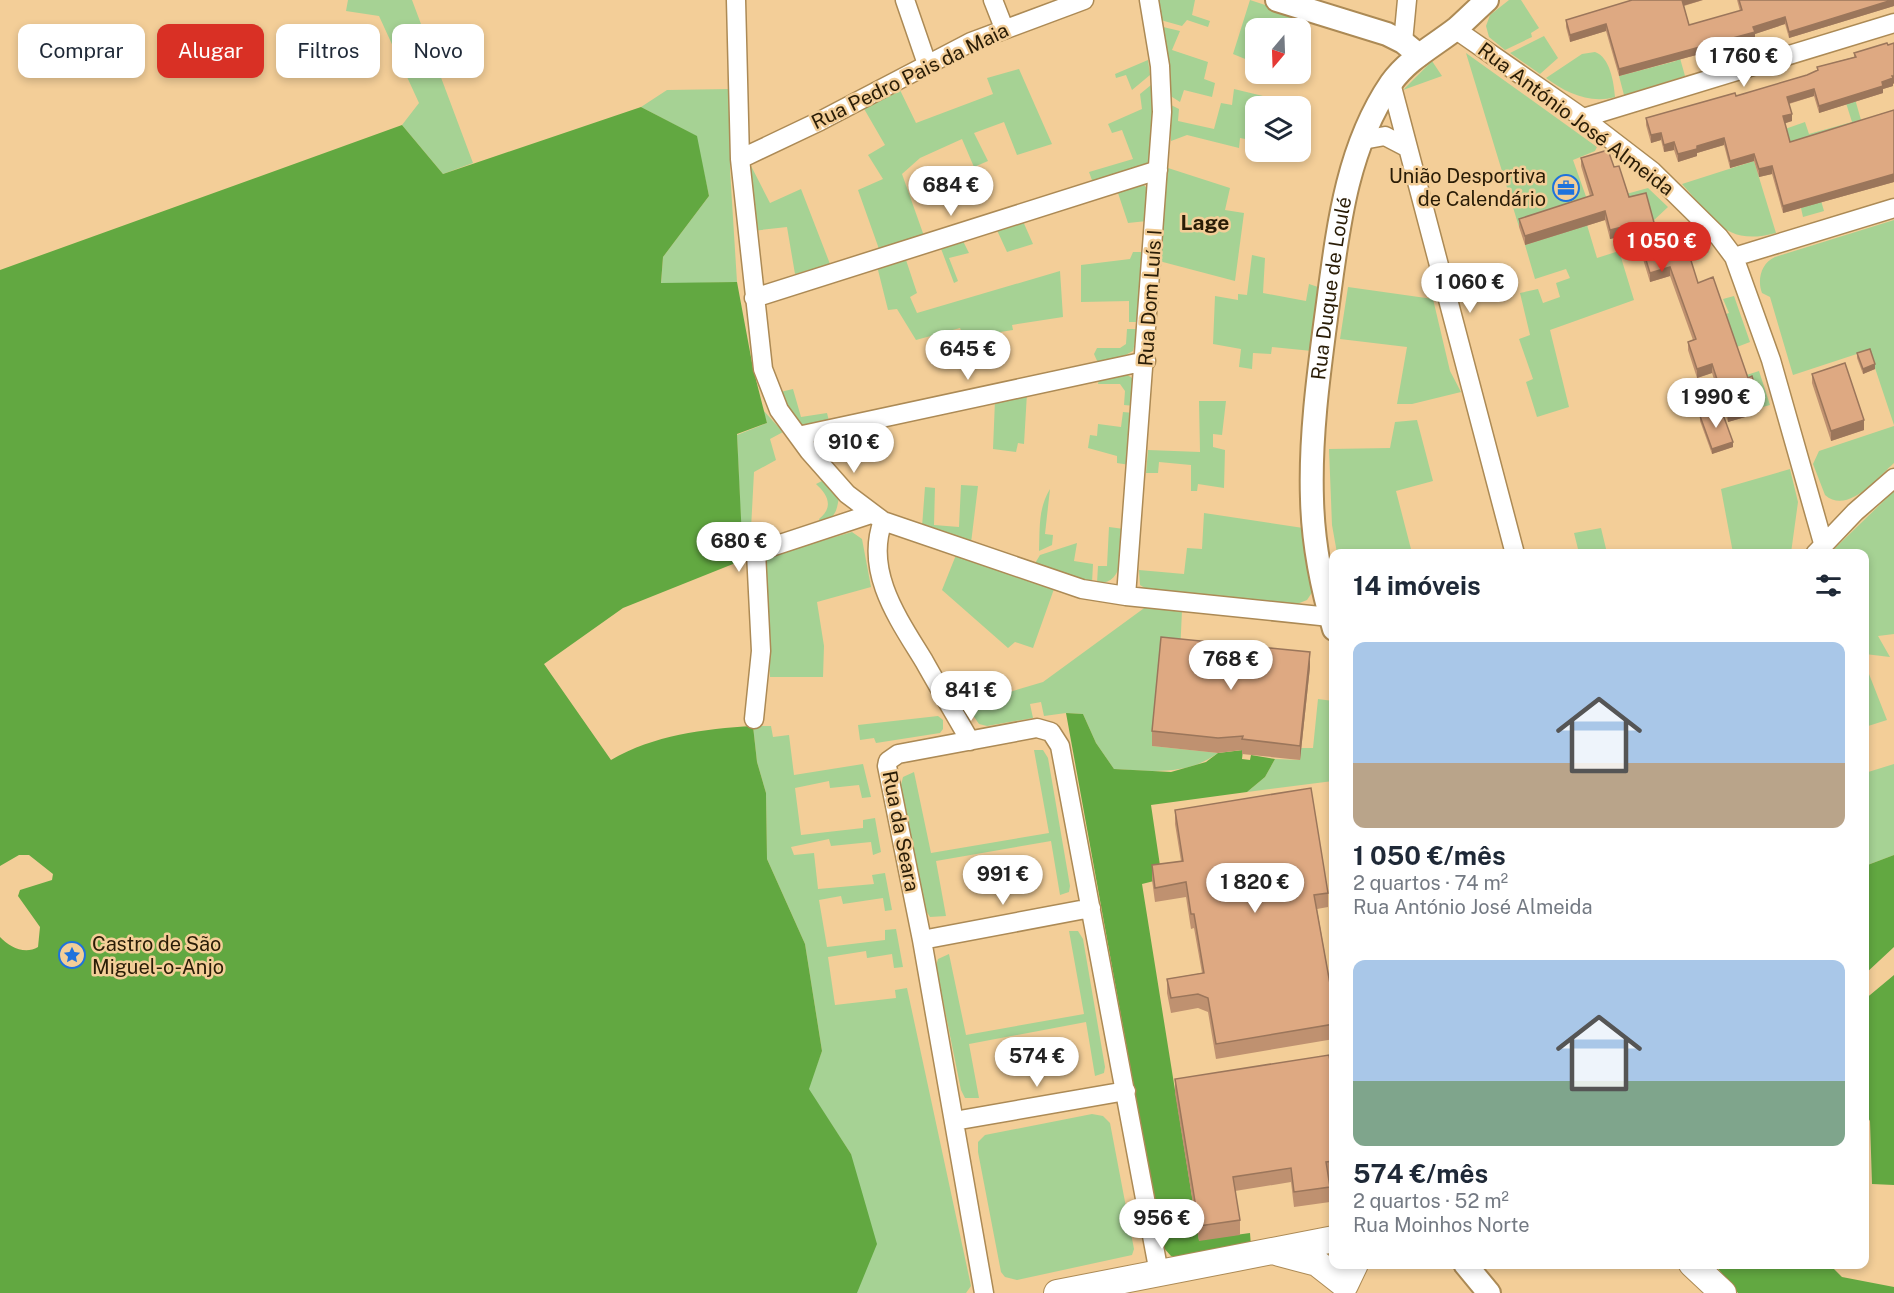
<!DOCTYPE html>
<html lang="pt">
<meta charset="utf-8">
<style>
:root{--surface:#fff;--page:#f2f2f3;--text:#1f2937;--muted:#747a83;--accent:#d93025}
body{margin:0;font-family:"Public Sans",sans-serif;background:var(--page);color:var(--text);height:100vh;display:flex;flex-direction:column;font-size:22px;white-space:nowrap}
*{box-sizing:border-box;margin:0}
p{font-size:20px;color:var(--muted)}
.icon{flex:none;width:33px;height:33px;fill:none;stroke:currentColor;stroke-width:2;stroke-linecap:round;stroke-linejoin:round}
.map{position:relative;flex:1;overflow:hidden}
.drawer{position:absolute;left:1329px;top:549px;width:540px;height:720px;display:flex;flex-direction:column;background:var(--surface);border-radius:12px;box-shadow:0 3px 9px #0003}
.drawer>*{flex:none}
.guide{position:absolute;left:18px;top:24px;width:570px;height:54px;display:flex;gap:12px}
.needle{width:39px;rotate:199deg}
.buttons{position:absolute;left:1245px;top:18px;display:grid;gap:12px}
.buttons a{display:grid;place-items:center;width:66px;height:66px;border-radius:12px;background:var(--surface);box-shadow:0 3px 9px #0003;font-size:30px}
.price{position:absolute;translate:-50% -51px;padding:0 14px;border-radius:21px;background:#fff;color:#222;font-size:20px;line-height:39px;filter:drop-shadow(0 2px 3px #0008)}
.price::after{content:'';position:absolute;left:50%;top:36px;width:18px;height:14px;margin-left:-9px;background:inherit;clip-path:polygon(0 0,100% 0,50% 100%)}
.price.selected{background:var(--accent);color:#fff}
ul{padding:0;list-style:none}
li{display:grid;align-content:center;gap:12px;height:318px;padding:0 24px}
li span{display:grid;place-items:center;height:186px;border-radius:12px;color:#555}
li>.icon{margin-inline-start:auto}
span .icon{width:108px;height:108px;fill:#fffc;stroke-width:1}
li b{font-size:26px}
h2{display:flex;justify-content:space-between;align-items:center;height:72px;padding:0 24px;font-size:26px}
.pill{padding:0 21px;border-radius:12px;background:var(--surface);box-shadow:0 3px 9px #0003;font-size:21px;line-height:54px}
.pill.selected{background:var(--accent);color:#fff}
.map>svg:first-child{display:block}
.green{fill:#a6d294}
.forest{fill:#62a841}
.lines{fill:none;stroke-linecap:round;stroke-linejoin:round}
.minor-casing{stroke:#ac8a55;stroke-width:21}
.tertiary-casing{stroke:#ac8a55;stroke-width:26}
.secondary-casing{stroke:#ac8a55;stroke-width:28}
.minor{stroke:#fff;stroke-width:18}
.tertiary{stroke:#fff;stroke-width:22}
.secondary{stroke:#fff;stroke-width:26}
.wall{fill:#bf9170}
.shaded-wall{fill:#9b765b}
.building{fill:#dea982;stroke:#9b765b;stroke-width:1.5}
.labels{text-anchor:middle;dominant-baseline:central;stroke-width:5;stroke-linejoin:round;paint-order:stroke}
.street-label{font-size:20px;fill:#291c06;stroke:#f3ce98}
.poi-label{font-size:20px;fill:#291c06;stroke:#f3ce98;text-anchor:end}
.neighbourhood-label{font-size:21px;font-weight:bold;fill:#291c06;stroke:#f3ce98}
</style>
<div class="map">
<svg width="1894" height="1293" viewBox="0 0 1894 1293">
<rect width="100%" height="100%" fill="#f3ce98"/>
<path class="green" d="M348,0H412L473,163L443,174L402,125L419,103L379,16L346,11Z
M1155,0H1195L1192,15L1210,21L1208,27L1187,20L1182,26L1157,19Z
M1250,0L1295,15L1291,28H1256L1255,63L1233,54Z
M1509,0H1521L1539,28L1531,33L1532,37L1505,50L1489,37L1486,26L1490,15Z
M1159,26L1180,31L1172,50L1208,62L1204,79L1215,83L1212,97L1184,90L1180,102L1169,95Z
M1544,36L1558,58L1540,74L1510,53Z
M1755,39L1758,53L1702,70L1697,55Z
M1678,51L1685,76L1624,95L1619,76L1676,61Z
M1595,52C1610,57 1614,83 1615,97C1590,104 1566,93 1546,78L1582,54Z
M1466,53L1597,147L1595,151L1573,160L1589,205L1519,227Z
M1148,60L1150,75L1132,90L1126,75L1116,78L1115,74Z
M1432,61L1442,76L1403,90Z
M1019,69L1052,144L1017,155L1004,122L974,133L988,161L974,167L962,139L920,158L902,174L924,236L879,249L858,190L883,179L868,155L885,145L863,107L900,90L916,123L993,94L987,78Z
M1151,85L1154,116L1150,162L1093,183L1089,172L1133,159L1122,130L1112,133L1108,124L1142,109L1140,94Z
M1851,85L1863,127L1805,145L1824,211L1803,217L1801,208L1810,205L1785,129L1805,122L1809,134L1852,122L1841,87Z
M731,89L730,170L737,282L661,284L663,257L709,196L696,136L641,107L667,90Z
M1234,89L1263,96L1260,106H1256L1255,124L1251,140L1240,138L1239,148L1187,135L1171,141L1169,104L1179,109L1178,121L1214,129L1221,103L1232,105Z
M1754,161L1776,233C1725,247 1713,218 1682,184Z
M749,162L770,203L801,189L830,264L795,274L787,227L752,231Z
M1168,168L1230,188L1225,210L1244,213L1235,281L1159,261Z
M1144,185L1149,191L1147,221L1128,223L1117,190Z
M1648,188L1668,207L1653,221L1621,204L1619,196Z
M1022,219L1033,244L1007,252L996,228Z
M1894,220V425L1869,350L1793,375L1770,297L1762,293C1757,280 1761,263 1775,257Z
M1587,225L1597,258L1619,251L1634,300L1550,330L1569,407L1537,417L1526,382L1533,379L1519,339L1530,335L1520,293L1538,289L1543,303L1560,297L1556,283L1570,278L1566,269L1535,279L1525,245Z
M1688,227L1709,252L1691,261L1685,239L1678,241L1675,232Z
M962,239L969,253L949,258L958,281L954,283L940,246Z
M1133,252H1144L1139,322H1129V301L1081,302V265L1130,259Z
M1252,255L1265,258L1263,293L1306,301L1309,284L1321,288L1312,351L1272,347L1271,354L1253,353L1252,369L1239,367L1241,349L1213,344L1215,296L1238,300V294L1247,295Z
M905,257L917,293L910,297L917,313L1060,271L1063,317L1012,325L1013,330L1000,332L1004,341L967,344L960,328L916,340L897,309L888,310L877,266Z
M1348,287L1433,299L1450,371L1461,392L1412,404H1397L1407,347L1340,339Z
M1734,296L1750,342L1737,347L1695,325L1729,313L1723,299Z
M1127,329H1138L1133,351L1120,358L1098,363L1094,354L1097,348H1120L1126,344Z
M1759,371L1770,405L1759,408L1751,382L1711,395L1715,407L1698,412L1691,393Z
M1126,374L1135,380V406L1124,405L1125,391L1120,384H1098L1099,378Z
M793,389L801,417L827,413L829,421C791,430 796,424 776,393Z
M1027,393L1024,444L1018,443L1016,452L993,449L995,400Z
M1199,401H1226L1222,435L1213,434V447L1225,450L1224,488L1198,484L1197,491H1191V465L1159,462L1158,473H1146L1148,450L1200,452Z
M763,410L783,432L770,439L776,460L754,472L750,548L742,550L737,435L767,423Z
M1123,412L1134,413L1130,465L1117,463V456L1088,448L1090,435L1097,436L1098,424L1121,427Z
M1417,420L1433,481L1396,491L1412,553H1337L1332,525L1329,449L1390,448L1395,422Z
M1894,426V463C1877,478 1848,515 1825,495L1813,464L1819,451Z
M1790,469L1798,502L1791,553H1733L1721,489Z
M824,480L839,496C837,512 835,518 820,524L819,519C834,507 828,495 816,484Z
M961,485L978,486L971,543L922,527L925,487L935,488L934,525L959,527Z
M1050,489L1045,534L1053,535L1052,545L1039,551C1040,528 1038,509 1050,489Z
M1894,491V634L1878,636L1890,657L1865,654L1864,554H1829Z
M1204,513L1303,528L1313,591L1307,600L1292,606L1148,590L1140,585L1139,570L1184,574L1187,548L1202,549Z
M1109,527L1124,529C1122,548 1125,585 1097,583L1098,566H1107Z
M1601,528L1607,553H1579L1574,533Z
M852,532L862,539L871,587L817,602L824,646L823,677H770L764,563L766,557Z
M1077,543L1074,561L1093,564L1092,583L1034,565L1040,555Z
M956,555L1054,589L1033,648L1015,642L1008,648L942,590Z
M1147,606L1182,610L1180,654L1152,746L1218,753C1187,776 1151,771 1114,769L1096,743L1083,714L1066,713L1044,716L1041,702L1030,704L1033,718L987,726L979,724L966,705L1043,682Z
M1865,669H1867L1887,720L1865,727Z
M1318,699L1333,701V781L1247,792L1265,777L1275,759L1300,760L1301,748H1313Z
M938,716L943,720V729L940,733L876,743L874,738L860,740L858,725Z
M753,726H771L773,737L789,735L794,775L863,764L871,797L862,798L859,785L830,788L829,781L795,788L801,835L863,828V820L875,818L881,852L873,855L871,842L831,846L829,839L791,847L794,855L814,853L818,889L874,884L872,875L885,873L892,910L885,911L883,898L843,904L841,896L819,900L827,947L885,940V930L896,929L903,967L894,968L892,954L867,958L866,951L828,957L835,1005L896,998L895,990L907,988L971,1286L966,1293H857L851,1154L808,1089L822,1051L805,944L767,859L766,793L757,762Z
M1034,750H1043L1048,758L1070,886L1069,892L1060,895L1051,841L936,861L946,916L930,917L925,909L901,785L903,777L914,772L931,853L1049,833Z
M1894,764V855L1865,866V773Z
M1069,931H1078L1083,939L1105,1067L1104,1073L1095,1076L1086,1022L969,1044L979,1098H965L961,1090L936,966L938,959L949,954L966,1035L1084,1014Z
M1092,1114L1103,1116L1110,1123L1134,1249L1132,1255L1017,1280L1005,1277L1001,1272L978,1152V1142L985,1135Z"/>
<path class="forest" d="M641,107L697,136L709,196L663,257L661,283L737,282L753,368L767,423L737,434L743,560L623,608L544,664L611,760C654,735 703,729 753,726L757,762L766,793L767,859L805,944L822,1051L809,1089L851,1154L877,1244L857,1293H0V937C9,947 25,955 38,947L40,927L18,896L20,890L52,880L53,874L29,855H19L0,866V270L402,125L443,174Z
M1066,713L1083,714L1096,743L1114,769L1171,772L1206,762L1218,753L1243,750L1242,759L1250,760L1251,755L1275,759L1265,777L1247,792L1151,805L1162,879L1142,884L1199,1240L1250,1233L1251,1246L1183,1260L1171,1256L1163,1247Z
M1894,855V947L1865,974V866Z
M1894,975V1185L1872,1184L1870,1121L1864,1112V1000Z
M1715,1265H1830L1842,1277L1894,1287V1293H1738Z"/>
<g class="lines">
<defs>
<path id="minor" d="M736,0L740,159L763,369L779,410L809,451L847,494L883,521L1082,589L1126,596L1330,617
M905,0L927,64
M993,0L1004,28
M1455,29L1583,118L1652,171L1719,237L1734,257L1771,360L1823,543
M1403,42L1407,0
M1391,83L1515,554
M1583,118L1894,23
M1363,140L1385,136L1408,148
M740,159L820,121L971,42L1084,0
M1734,257L1894,208
M754,298L1158,170
M798,436L1146,361
M883,521C864,572 899,620 924,661C939,688 955,714 970,741
M1815,554L1855,512L1894,478
M1126,596L1162,112L1160,66L1149,0
M754,719L761,651L756,552L871,514
M922,940L1091,908
M954,1121L1126,1091
M984,1293L922,940L887,766L888,761L898,754L1037,728L1051,732L1060,746L1159,1273"/>
<g id="tertiary">
<path d="M1277,0L1387,34L1403,42L1419,55"/>
<path id="s1" d="M1334,629C1322,588 1313,543 1312,499C1310,439 1318,378 1326,318C1337,238 1344,152 1391,83C1408,59 1434,46 1457,28C1467,19 1477,9 1487,0"/>
<path d="M1465,1264L1489,1293"/>
</g>
<path id="secondary" d="M1279,1253L1317,1263L1345,1285L1355,1264
M1692,1264L1723,1293
M1057,1293L1334,1239"/>
</defs>
<use href="#minor" class="minor-casing"/>
<use href="#tertiary" class="tertiary-casing"/>
<use href="#secondary" class="secondary-casing"/>
<use href="#minor" class="minor"/>
<use href="#tertiary" class="tertiary"/>
<use href="#secondary" class="secondary"/>
</g>
<path class="wall" d="M1703,0L1684,6L1689,25L1740,11L1737,0H1894V6L1789,38L1785,24L1755,34V39L1619,76L1606,31L1570,42L1566,27V20Z
M1894,43V83L1893,84V86L1883,89V93L1819,113L1814,96L1789,104L1792,121L1785,123L1790,142L1894,110V182L1783,213L1772,174L1759,177L1754,161L1730,168L1724,145L1697,153V156L1678,162L1674,150L1664,152L1661,140L1651,143L1646,125V118L1736,96L1807,75L1817,71V67L1854,57V53Z
M1581,158L1614,167L1629,197L1659,241L1698,283L1748,378L1759,408L1752,410V415L1728,422L1712,373L1697,378L1688,350V342L1693,340L1670,276L1650,282L1635,233L1610,239L1605,220L1525,245L1519,227V219L1590,196L1581,166Z
M1857,353L1875,369L1863,374L1857,358Z
M1812,374L1864,430L1831,441L1812,383Z
M1700,416L1733,447L1712,454L1700,421Z
M1310,667L1300,760L1242,754V750L1218,753L1152,746V731Z
M1175,810L1328,893V907L1317,909L1334,1006V1039L1216,1059L1208,1012L1198,1008L1171,1013L1167,993V979L1202,973L1194,928L1191,929L1186,897L1155,902L1152,880V865L1181,861L1175,824Z
M1175,1079L1334,1082V1176L1329,1177L1330,1187V1202L1294,1207L1291,1182L1235,1191L1240,1220V1235L1199,1241L1175,1093Z"/>
<path class="shaded-wall" d="M1682,0H1703L1682,6Z
M1892,0H1894V6L1789,38V32Z
M1785,17V24L1755,34V39L1619,76V69Z
M1606,24V31L1570,42V35Z
M1892,76H1894V83L1893,84V86L1883,89V93L1819,113V106L1882,82Z
M1814,89V96L1787,104V97Z
M1792,114V121L1783,124V116Z
M1661,133V140L1651,143V135Z
M1724,138V145L1697,153V156L1678,162V154L1697,146Z
M1674,142V150L1664,152V145Z
M1754,154V161L1730,168V161Z
M1772,166V174L1759,177V169Z
M1894,174V182L1783,213V206Z
M1605,211V220L1525,245V236Z
M1635,224V233L1610,239V230Z
M1670,267V276L1650,282V273Z
M1712,364V373L1697,378V369Z
M1875,364V369L1863,374V369Z
M1759,400V408L1752,410V415L1728,422V413L1751,402Z
M1864,420V430L1831,441V431Z
M1733,442V447L1712,454V449Z
M1310,652V667L1300,760V746Z"/>
<path class="building" d="M1632,0H1682L1689,25L1742,10L1739,0H1892L1789,32L1785,17L1753,27L1755,32L1619,69L1606,24L1570,35L1566,20Z
M1887,43L1888,45L1894,43V76H1892L1893,78L1882,82L1883,86L1819,106L1814,89L1787,97L1792,114L1783,116L1790,142L1894,110V174L1783,206L1772,166L1759,169L1754,154L1730,161L1724,138L1697,146V149L1678,154L1674,142L1664,145L1661,133L1651,135L1646,118L1735,93L1736,96L1807,75L1818,70L1817,67L1856,57L1854,53Z
M1608,150L1614,167L1619,166L1629,197L1646,193L1659,241L1683,235L1698,283L1713,277L1748,378L1752,376L1759,400L1751,402L1752,406L1728,413L1712,364L1697,369L1688,342L1696,339L1670,267L1650,273L1635,224L1610,230L1605,211L1525,236L1519,219L1593,195L1581,158Z
M1870,349L1875,364L1863,369L1857,353Z
M1845,363L1864,420L1831,431L1812,374Z
M1721,409L1733,442L1712,449L1700,416Z
M1161,637L1310,652L1300,746L1242,739L1243,736L1218,738L1152,731Z
M1311,788L1328,893L1314,895L1334,1006V1024L1216,1044L1208,998L1198,994L1171,998L1167,979L1204,973L1194,914H1191L1186,882L1155,888L1152,865L1183,861L1175,810Z
M1329,1055L1334,1082V1161L1326,1162L1330,1187L1294,1192L1291,1168L1233,1177L1240,1220L1199,1226L1175,1079Z"/>
<defs>
<symbol id="office-ring" viewBox="-11 -11 22 22"><circle r="9.5" fill="#f3ce98" stroke="#1e72dc" stroke-width="1.5"/><path d="M-6-3h4V-5.5h4V-3h4V5H-6ZM-1-4.5V-3h2v-1.5ZM-6 0V1H6V0Z" fill="#1e72dc"/></symbol>
<symbol id="sight-ring" viewBox="-11 -11 22 22"><circle r="9.5" fill="#f3ce98" stroke="#1e72dc" stroke-width="1.5"/><path d="M0-6L1.8-2.2L6-1.7L2.9 1.2L3.7 5.4L0 3.3L-3.7 5.4L-2.9 1.2L-6-1.7L-1.8-2.2Z" fill="#1e72dc"/></symbol>
</defs>
<g fill-rule="evenodd">
<use href="#office-ring" x="1551" y="173" width="30" height="30"/>
<use href="#sight-ring" x="57" y="940" width="30" height="30"/>
</g>
<g class="labels">
<g class="street-label">
<text transform="translate(910 76) rotate(-26)">Rua Pedro Pais da Maia</text>
<text transform="translate(1576 119) rotate(37)">Rua António José Almeida</text>
<text stroke="none"><textPath href="#s1" startOffset="344">Rua Duque de Loulé</textPath></text>
<text transform="translate(1150 298) rotate(-86)">Rua Dom Luís I</text>
<text transform="translate(901 831) rotate(79)">Rua da Seara</text>
</g>
<g class="poi-label">
<text x="1546" y="176">União Desportiva<tspan x="1546" dy="23">de Calendário</tspan></text>
<text x="92" y="944" text-anchor="start">Castro de São<tspan x="92" dy="23">Miguel-o-Anjo</tspan></text>
</g>
<g class="neighbourhood-label">
<text x="1205" y="222">Lage</text>
</g>
</g>
</svg>
<div class="buttons">
<a><svg class="needle" viewBox="-14 -14 28 28"><path d="M0-13l5 13h-10z" fill="#e53935"/><path d="M0 13l5-13h-10z" fill="#747a83"/></svg></a>
<a><svg class="icon" aria-label="layers" viewBox="0 0 24 24"><path d="M12 4l9 5-9 5-9-5zM3 14l9 5 9-5"/></svg></a>
</div>
<b class="price" style="left:1744px;top:88px">1 760 €</b>
<b class="price" style="left:951px;top:217px">684 €</b>
<b class="price selected" style="left:1662px;top:273px">1 050 €</b>
<b class="price" style="left:1470px;top:314px">1 060 €</b>
<b class="price" style="left:968px;top:381px">645 €</b>
<b class="price" style="left:1716px;top:429px">1 990 €</b>
<b class="price" style="left:854px;top:474px">910 €</b>
<b class="price" style="left:739px;top:573px">680 €</b>
<b class="price" style="left:1231px;top:691px">768 €</b>
<b class="price" style="left:971px;top:722px">841 €</b>
<b class="price" style="left:1003px;top:906px">991 €</b>
<b class="price" style="left:1255px;top:914px">1 820 €</b>
<b class="price" style="left:1037px;top:1088px">574 €</b>
<b class="price" style="left:1162px;top:1250px">956 €</b>
<div class="guide">
<a class="pill">Comprar</a>
<a class="pill selected">Alugar</a>
<a class="pill">Filtros</a>
<a class="pill">Novo</a>
</div>
<section class="drawer">
<h2>14 imóveis<svg class="icon" aria-label="filters" viewBox="0 0 24 24"><path d="M4 7h16M4 17h16"/><circle cx="9" cy="7" r="2"/><circle cx="15" cy="17" r="2"/></svg></h2>
<ul>
<li><span style="background:linear-gradient(#a9c7e8 65%,#b9a48a 0)"><svg class="icon" aria-label="home" viewBox="0 0 24 24"><path d="M3 11l9-7 9 7M6 9v11h12V9"/></svg></span><div><b>1 050 €/mês</b><p>2 quartos · 74 m²</p><p>Rua António José Almeida</p></div></li>
<li><span style="background:linear-gradient(#a9c7e8 65%,#7fa58c 0)"><svg class="icon" aria-label="home" viewBox="0 0 24 24"><path d="M3 11l9-7 9 7M6 9v11h12V9"/></svg></span><div><b>574 €/mês</b><p>2 quartos · 52 m²</p><p>Rua Moinhos Norte</p></div></li>
</ul>
</section>
</div>
